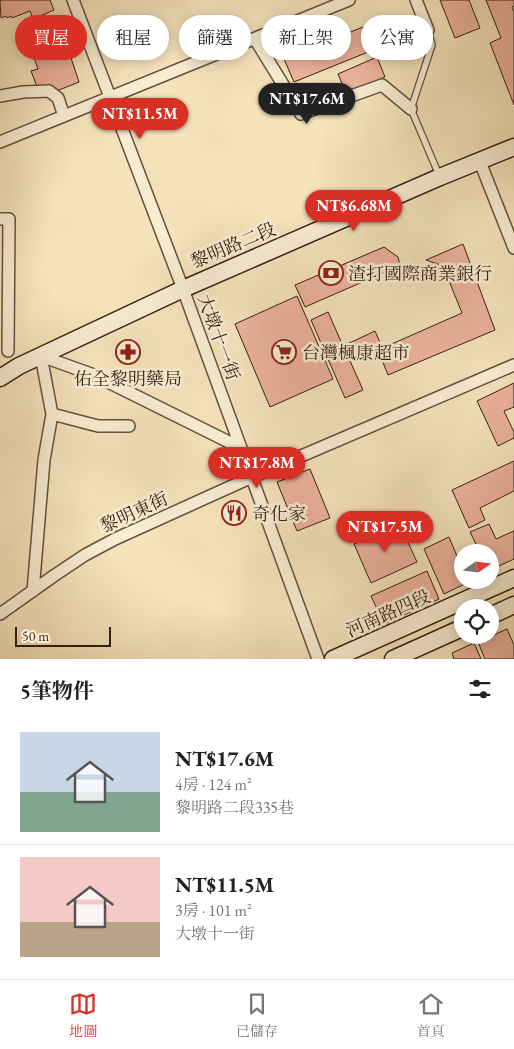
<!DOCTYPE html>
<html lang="zh-TW">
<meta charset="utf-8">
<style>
:root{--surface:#fff;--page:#f6f6f6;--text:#222;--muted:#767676;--line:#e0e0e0;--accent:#d93025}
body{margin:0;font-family:"EB Garamond","Noto Serif TC",serif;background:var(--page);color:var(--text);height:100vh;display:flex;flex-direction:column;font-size:19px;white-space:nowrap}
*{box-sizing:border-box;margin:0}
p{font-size:16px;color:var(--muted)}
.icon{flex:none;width:28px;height:28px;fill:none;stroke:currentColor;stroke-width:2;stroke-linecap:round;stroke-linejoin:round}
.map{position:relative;height:659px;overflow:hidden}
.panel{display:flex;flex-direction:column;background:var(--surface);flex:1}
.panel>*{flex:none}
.guide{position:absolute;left:15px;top:15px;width:485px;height:45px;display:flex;gap:10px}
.needle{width:32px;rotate:76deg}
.controls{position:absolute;left:454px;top:544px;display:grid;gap:10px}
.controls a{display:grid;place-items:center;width:45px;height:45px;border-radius:50%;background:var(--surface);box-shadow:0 2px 12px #0003;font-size:25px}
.scale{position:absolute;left:15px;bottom:12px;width:96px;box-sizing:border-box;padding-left:5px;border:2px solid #371e12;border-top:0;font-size:14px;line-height:18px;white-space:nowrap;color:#371e12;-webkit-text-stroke:4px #f8edd3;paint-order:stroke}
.price{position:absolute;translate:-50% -42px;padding:0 11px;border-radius:18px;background:var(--accent);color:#fff;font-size:16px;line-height:32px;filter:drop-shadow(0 1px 2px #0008)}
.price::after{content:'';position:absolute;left:50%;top:30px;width:15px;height:11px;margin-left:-8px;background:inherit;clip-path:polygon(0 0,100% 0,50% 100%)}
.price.current{background:#222;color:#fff}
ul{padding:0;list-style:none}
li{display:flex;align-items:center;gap:15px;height:125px;padding:0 20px}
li+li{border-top:1px solid var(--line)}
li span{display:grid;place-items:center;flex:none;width:140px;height:100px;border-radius:0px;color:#555}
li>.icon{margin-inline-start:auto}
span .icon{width:60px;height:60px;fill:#fffc;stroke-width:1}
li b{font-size:21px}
h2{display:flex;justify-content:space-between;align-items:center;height:60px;padding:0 20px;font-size:21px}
.tag{padding:0 18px;border-radius:22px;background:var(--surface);box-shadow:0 2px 12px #0003;font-size:18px;line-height:45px}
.tag.current{background:var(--accent);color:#fff}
.menu{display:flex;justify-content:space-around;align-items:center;height:70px;border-top:1px solid var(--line);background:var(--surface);font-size:14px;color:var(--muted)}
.menu a{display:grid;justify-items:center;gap:2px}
.menu .current{color:var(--accent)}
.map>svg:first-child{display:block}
.building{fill:#ecb29d;stroke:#371e12}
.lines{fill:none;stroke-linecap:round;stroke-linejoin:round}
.lane-casing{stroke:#664f3c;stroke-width:8}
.street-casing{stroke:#664f3c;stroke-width:14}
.secondary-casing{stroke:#371e12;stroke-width:19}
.lane{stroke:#f8edd3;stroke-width:5.5}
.street{stroke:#f8edd3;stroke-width:11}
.secondary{stroke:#f8edd3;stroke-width:16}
.labels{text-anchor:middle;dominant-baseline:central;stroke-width:5;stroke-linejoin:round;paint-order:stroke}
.street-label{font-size:18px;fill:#371e12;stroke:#f8edd3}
.poi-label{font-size:18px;fill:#371e12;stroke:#f8edd3;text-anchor:start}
</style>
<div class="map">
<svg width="514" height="659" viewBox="0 0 514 659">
<rect width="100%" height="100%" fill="#f5e3bc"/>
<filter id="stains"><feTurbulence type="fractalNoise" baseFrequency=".004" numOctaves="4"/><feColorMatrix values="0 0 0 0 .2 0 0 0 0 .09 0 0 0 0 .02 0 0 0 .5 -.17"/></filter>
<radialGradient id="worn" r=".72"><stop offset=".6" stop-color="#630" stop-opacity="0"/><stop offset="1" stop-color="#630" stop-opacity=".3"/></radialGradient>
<path class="building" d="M2,0H50L54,10L33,19L30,11L12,18L11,16L7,18L6,16L1,18L0,1Z
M440,0H469L480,28L455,38Z
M486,0H514V6L512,7L514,12V105L490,43L501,38Z
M363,27L373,50L294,82L284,59Z
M64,37L79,82L59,90L49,88L38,89L31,71L38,69L31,49Z
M377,57L385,77L346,93L338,74Z
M463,244L495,330L388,375L378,350L462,313L443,266L426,260Z
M384,247L398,257L401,269L399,275L394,276L390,270L305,307L295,285Z
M297,296L333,379L270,407L235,324Z
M328,312L343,346L375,331L382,347L350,361L363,390L345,398L311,320Z
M514,383V407L504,411L514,432V438L498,446L477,401Z
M514,461V491L480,508L485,520L469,528L452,490Z
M310,469L330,518L297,531L277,482Z
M399,523L417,562L371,583L354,544Z
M489,524L496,539L514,531V559L490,570V552H480L470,532Z
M449,537L462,568V580H468L469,582L444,594L424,549Z
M427,571L439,599L384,624L371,596Z
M507,629L514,645V659H485L478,642Z
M474,643L481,659H454L452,653Z"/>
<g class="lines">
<defs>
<path id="lane" d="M428,30L432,45L411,109L439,175"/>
<path id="street" d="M73,0L183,289L318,659
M416,0L428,30
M255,39L301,114L382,85L411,109
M0,96L23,92L49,91L58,98L64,116
M0,142L349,0
M480,162L514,248
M0,219H9L8,351
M41,356L94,375L241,448
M52,414L98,426H129
M33,591L44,460L52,414L41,356
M0,614L55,575L85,555L115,539L252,477L514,365"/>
<path id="secondary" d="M0,378L19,366L183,289L440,177L514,147
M490,616L514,605
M333,659L514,578
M393,659L462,628"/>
</defs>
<use href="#lane" class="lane-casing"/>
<use href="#street" class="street-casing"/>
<use href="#secondary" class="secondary-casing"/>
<use href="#lane" class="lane"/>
<use href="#street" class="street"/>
<use href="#secondary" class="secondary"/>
</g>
<defs>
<symbol id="bank-ring" viewBox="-11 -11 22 22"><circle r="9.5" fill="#f8edd3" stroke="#8f2418" stroke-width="1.5"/><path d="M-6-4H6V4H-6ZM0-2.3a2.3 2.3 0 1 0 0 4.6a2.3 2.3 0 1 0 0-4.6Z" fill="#8f2418"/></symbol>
<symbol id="pharmacy-ring" viewBox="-11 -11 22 22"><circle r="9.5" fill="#f8edd3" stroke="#8f2418" stroke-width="1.5"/><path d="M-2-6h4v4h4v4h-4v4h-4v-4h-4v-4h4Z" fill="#8f2418"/></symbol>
<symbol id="supermarket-ring" viewBox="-11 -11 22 22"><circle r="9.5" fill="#f8edd3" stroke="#8f2418" stroke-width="1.5"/><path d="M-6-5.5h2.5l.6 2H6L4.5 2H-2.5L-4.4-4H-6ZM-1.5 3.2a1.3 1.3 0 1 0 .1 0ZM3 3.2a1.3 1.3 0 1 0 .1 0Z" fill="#8f2418"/></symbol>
<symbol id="restaurant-ring" viewBox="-11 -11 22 22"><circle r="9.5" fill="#f8edd3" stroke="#8f2418" stroke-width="1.5"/><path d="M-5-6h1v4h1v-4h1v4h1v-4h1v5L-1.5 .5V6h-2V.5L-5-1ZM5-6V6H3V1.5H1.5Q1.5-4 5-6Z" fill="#8f2418"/></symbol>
</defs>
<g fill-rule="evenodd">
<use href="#bank-ring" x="317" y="259" width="28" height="28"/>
<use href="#pharmacy-ring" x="114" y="338" width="28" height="28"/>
<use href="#supermarket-ring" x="270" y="338" width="28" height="28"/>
<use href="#restaurant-ring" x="220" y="499" width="28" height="28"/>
</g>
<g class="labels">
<g class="street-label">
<text transform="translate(233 245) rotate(-23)">黎明路二段</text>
<text transform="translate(219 337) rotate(70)">大墩十一街</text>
<text transform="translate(134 512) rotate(-25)">黎明東街</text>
<text transform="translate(388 613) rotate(-24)">河南路四段</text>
</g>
<g class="poi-label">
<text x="348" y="273">渣打國際商業銀行</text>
<text x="302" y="352">台灣楓康超市</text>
<text x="128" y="378" text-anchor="middle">佑全黎明藥局</text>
<text x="252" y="513">奇化家</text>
</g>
</g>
<rect width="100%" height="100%" filter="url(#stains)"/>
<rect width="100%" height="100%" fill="url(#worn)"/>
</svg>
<div class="controls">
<a><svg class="needle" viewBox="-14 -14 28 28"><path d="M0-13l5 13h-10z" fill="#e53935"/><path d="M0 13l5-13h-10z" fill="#767676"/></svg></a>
<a><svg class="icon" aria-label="locate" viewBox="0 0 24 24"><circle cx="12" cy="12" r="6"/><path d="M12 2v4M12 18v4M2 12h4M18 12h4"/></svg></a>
</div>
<div class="scale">50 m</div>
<b class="price current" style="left:307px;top:125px">NT$17.6M</b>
<b class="price" style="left:140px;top:140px">NT$11.5M</b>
<b class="price" style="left:354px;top:232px">NT$6.68M</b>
<b class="price" style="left:257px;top:489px">NT$17.8M</b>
<b class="price" style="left:385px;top:553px">NT$17.5M</b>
<div class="guide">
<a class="tag current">買屋</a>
<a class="tag">租屋</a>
<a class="tag">篩選</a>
<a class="tag">新上架</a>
<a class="tag">公寓</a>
</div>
</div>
<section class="panel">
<h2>5筆物件<svg class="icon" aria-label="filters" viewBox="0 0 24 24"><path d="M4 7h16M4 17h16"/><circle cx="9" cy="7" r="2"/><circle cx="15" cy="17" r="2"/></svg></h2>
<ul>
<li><span style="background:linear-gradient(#c9d6e8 60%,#7fa58c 0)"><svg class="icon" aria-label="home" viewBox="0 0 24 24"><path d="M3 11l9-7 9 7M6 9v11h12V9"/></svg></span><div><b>NT$17.6M</b><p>4房 · 124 m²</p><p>黎明路二段335巷</p></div></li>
<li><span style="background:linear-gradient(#f6c9c9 65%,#b9a48a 0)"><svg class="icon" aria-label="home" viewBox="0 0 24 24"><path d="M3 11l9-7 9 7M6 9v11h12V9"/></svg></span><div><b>NT$11.5M</b><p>3房 · 101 m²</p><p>大墩十一街</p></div></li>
</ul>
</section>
<nav class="menu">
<a class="current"><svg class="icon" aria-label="map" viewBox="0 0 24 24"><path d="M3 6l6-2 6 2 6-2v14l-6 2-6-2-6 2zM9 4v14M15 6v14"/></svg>地圖</a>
<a><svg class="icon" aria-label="saved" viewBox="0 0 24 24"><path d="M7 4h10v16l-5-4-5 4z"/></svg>已儲存</a>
<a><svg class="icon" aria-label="home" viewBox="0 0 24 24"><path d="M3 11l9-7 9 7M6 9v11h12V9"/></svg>首頁</a>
</nav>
